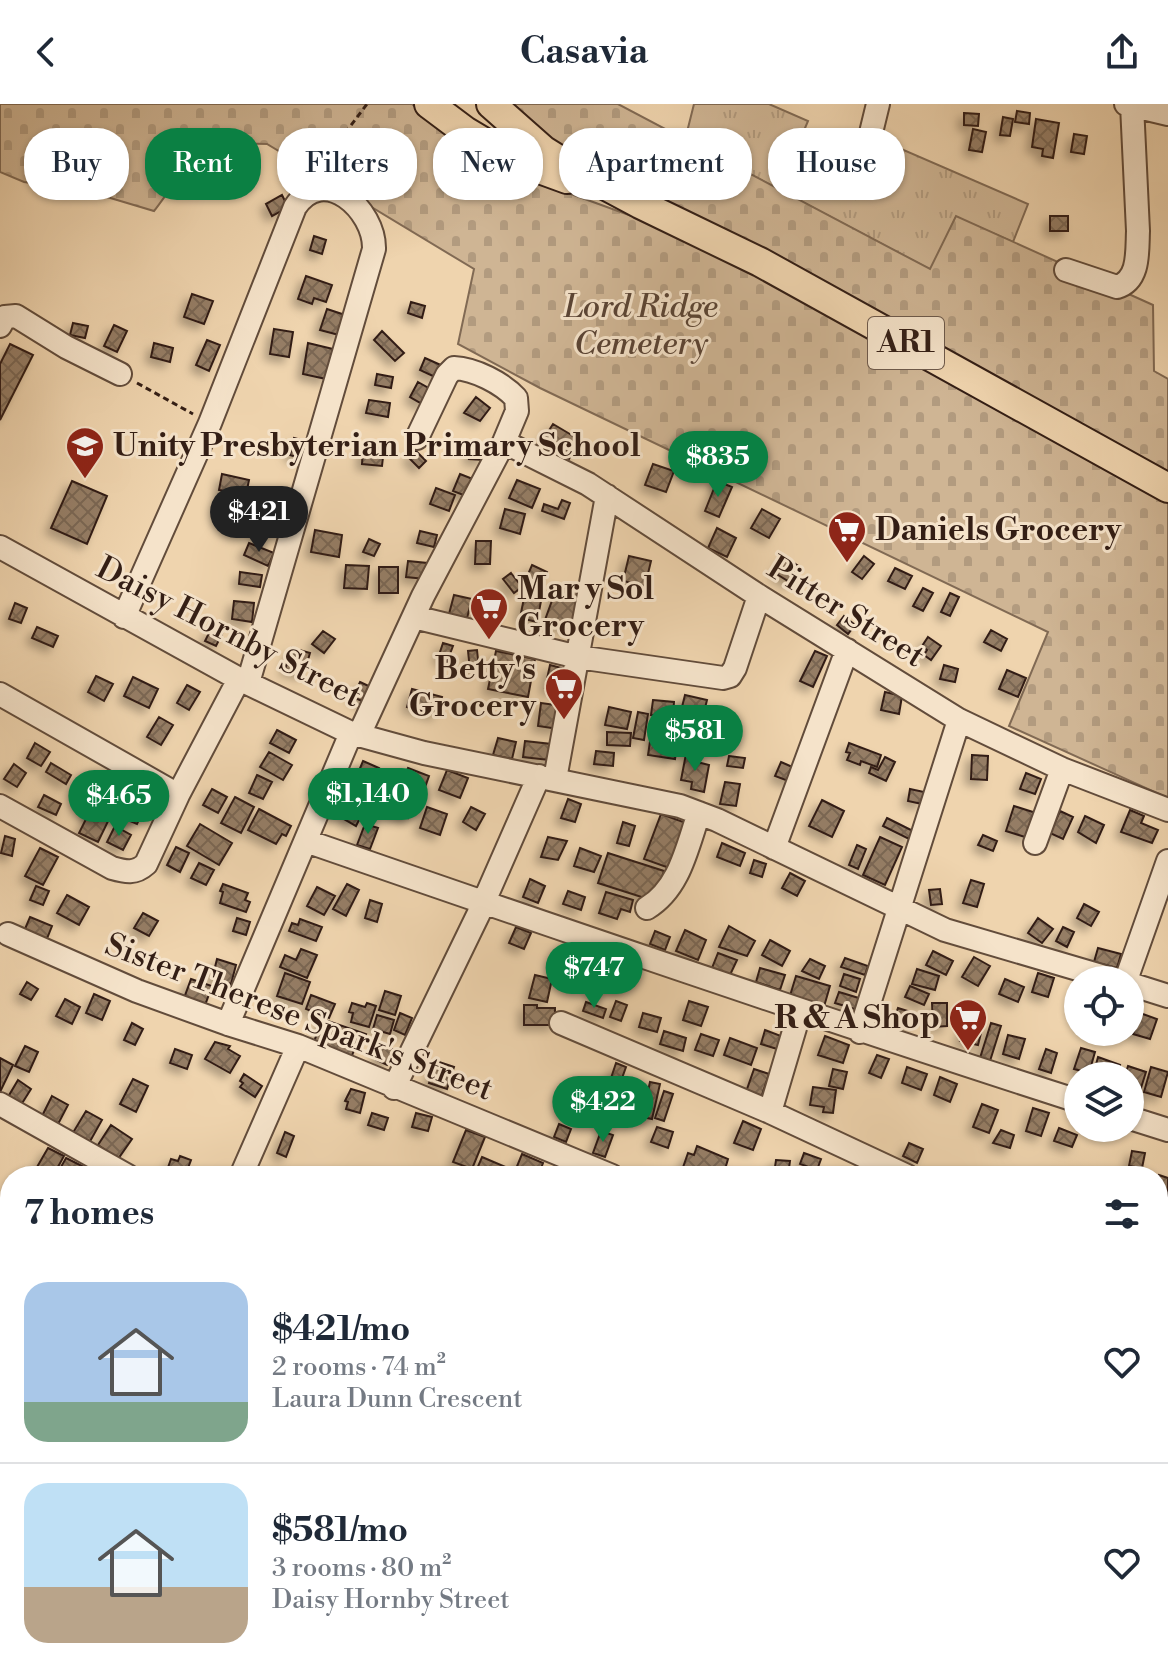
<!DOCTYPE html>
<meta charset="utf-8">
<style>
:root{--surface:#fff;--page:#f2f2f3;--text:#1f2937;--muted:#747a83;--line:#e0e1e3;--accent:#0b8043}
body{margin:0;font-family:"Libre Bodoni",serif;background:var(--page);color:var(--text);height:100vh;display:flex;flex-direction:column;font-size:30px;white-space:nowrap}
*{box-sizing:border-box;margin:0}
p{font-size:26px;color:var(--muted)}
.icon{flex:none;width:44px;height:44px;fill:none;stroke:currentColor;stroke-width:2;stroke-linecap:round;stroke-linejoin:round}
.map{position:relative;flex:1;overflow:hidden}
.details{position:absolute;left:0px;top:1062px;width:1168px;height:514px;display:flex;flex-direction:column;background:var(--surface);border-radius:32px 32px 0 0;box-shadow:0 2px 6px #0004}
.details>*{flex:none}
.hud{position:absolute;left:24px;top:24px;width:1120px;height:72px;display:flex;gap:16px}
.fabs{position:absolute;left:1064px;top:862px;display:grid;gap:16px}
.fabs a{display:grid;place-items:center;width:80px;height:80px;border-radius:50%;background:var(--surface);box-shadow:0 2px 6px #0004;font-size:40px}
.price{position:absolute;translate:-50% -68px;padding:0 18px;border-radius:28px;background:var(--accent);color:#fff;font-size:26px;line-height:52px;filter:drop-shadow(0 2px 4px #0008)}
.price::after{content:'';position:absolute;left:50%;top:48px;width:24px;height:18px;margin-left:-12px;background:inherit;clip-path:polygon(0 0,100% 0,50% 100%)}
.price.selected{background:#222;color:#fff}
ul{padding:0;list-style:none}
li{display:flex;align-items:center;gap:24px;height:200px;padding:0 24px}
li+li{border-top:2px solid var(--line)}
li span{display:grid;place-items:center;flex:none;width:224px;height:160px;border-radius:24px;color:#555}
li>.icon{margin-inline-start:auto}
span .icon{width:96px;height:96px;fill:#fffc;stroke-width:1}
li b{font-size:34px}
h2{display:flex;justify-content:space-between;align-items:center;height:96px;padding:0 24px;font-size:34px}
.tag{padding:0 28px;border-radius:32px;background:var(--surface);box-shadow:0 2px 6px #0004;font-size:28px;line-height:72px}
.tag.selected{background:var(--accent);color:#fff}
header{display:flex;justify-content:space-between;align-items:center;height:104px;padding:0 24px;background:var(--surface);font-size:36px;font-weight:700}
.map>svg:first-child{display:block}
.grass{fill:url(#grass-tufts);stroke:#816a54;stroke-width:2}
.cemetery{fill:url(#cemetery-stones);stroke:#816a54;stroke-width:2}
.building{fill:url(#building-cross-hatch);stroke:#331e15;stroke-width:2;filter:url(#shadow)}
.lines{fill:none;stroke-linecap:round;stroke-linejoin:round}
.minor-casing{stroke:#624c3b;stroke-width:26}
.major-casing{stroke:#331e15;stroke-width:32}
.path{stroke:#331e15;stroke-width:3;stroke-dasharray:6 4;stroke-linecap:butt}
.minor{stroke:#f5e3ca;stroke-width:22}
.major{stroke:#efd4ae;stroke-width:28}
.labels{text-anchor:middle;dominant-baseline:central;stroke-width:6;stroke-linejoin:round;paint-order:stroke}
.shield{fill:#f5e3ca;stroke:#6d594b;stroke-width:2}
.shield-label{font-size:30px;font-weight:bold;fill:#331e15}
.park-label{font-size:32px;font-style:italic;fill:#5a4435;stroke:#f5e3ca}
.poi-label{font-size:32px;font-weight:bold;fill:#331e15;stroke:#f5e3ca;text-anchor:start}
.street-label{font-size:32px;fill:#331e15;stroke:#f5e3ca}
</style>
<header><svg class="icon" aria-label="back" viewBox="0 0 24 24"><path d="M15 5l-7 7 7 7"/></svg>Casavia<svg class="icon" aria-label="share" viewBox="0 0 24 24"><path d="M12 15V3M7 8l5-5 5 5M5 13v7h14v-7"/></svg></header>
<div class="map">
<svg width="1168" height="1575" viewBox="0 0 1168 1575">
<defs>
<pattern id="grass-tufts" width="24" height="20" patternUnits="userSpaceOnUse" patternTransform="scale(2)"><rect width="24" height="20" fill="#cfb594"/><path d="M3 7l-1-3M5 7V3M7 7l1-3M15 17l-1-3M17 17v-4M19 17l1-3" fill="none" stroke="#b29b7f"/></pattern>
<pattern id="cemetery-stones" width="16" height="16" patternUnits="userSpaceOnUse" patternTransform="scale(2)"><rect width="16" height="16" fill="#cfb594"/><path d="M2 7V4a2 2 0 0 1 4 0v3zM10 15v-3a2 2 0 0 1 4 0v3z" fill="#b29b7f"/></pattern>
<pattern id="building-cross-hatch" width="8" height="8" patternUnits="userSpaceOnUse" patternTransform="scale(2)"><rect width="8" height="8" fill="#957d65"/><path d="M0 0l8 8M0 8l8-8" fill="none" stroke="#7a6652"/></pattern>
<filter id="shadow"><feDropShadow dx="-5.5" dy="5.5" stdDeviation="4" flood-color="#0004"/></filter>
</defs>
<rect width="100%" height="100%" fill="#efd4ae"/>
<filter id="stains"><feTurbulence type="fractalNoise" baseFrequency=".0025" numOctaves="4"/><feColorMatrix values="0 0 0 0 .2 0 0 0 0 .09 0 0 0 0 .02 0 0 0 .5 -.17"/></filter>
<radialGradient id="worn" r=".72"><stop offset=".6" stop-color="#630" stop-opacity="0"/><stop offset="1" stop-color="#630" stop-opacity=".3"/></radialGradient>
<path class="grass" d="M694,0H769L808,17L789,62L855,95L883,37L1028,100L1013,138L956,113L931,166L685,36Z"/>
<path class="cemetery" d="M0,0H412L461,42L502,65L684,131L962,282L1168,398V694L1009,622L1048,528L540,284L458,240L474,165L267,40C248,40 228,38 209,45C190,52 167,91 154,107L87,87L24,78L0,68Z
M495,0H618L930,165L956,112L1153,201L1154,267L1168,275V373L618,81Z"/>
<path class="building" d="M1017,7L1030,9L1029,20L1015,18Z
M964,9L979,10L978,22L964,21Z
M1003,13L1013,15L1010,32L1000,31Z
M1036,15L1059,19L1053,54L1042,52L1043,45L1032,43Z
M973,25L986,28L982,48L969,46Z
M1074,30L1087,32L1084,50L1071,48Z
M282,91L288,103L272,112L266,100Z
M1050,112H1068V127H1050Z
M314,132L326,136L322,150L310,146Z
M306,172L332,181L326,198L314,194L312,200L298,195Z
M192,190L213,197L204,220L184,213Z
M411,198L425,202L422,214L408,209Z
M327,205L345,211L339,231L320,226Z
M73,219L88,222L85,234L70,231Z
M114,221L127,227L117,248L104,242Z
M274,225L293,228L289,253L270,250Z
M382,227L404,249L395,257L374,236Z
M207,236L220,241L209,267L196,261Z
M154,239L173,244L170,258L151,253Z
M308,239L333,245L326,275L303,270Z
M10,240L33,251L0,316V260Z
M425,254L443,262L437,274L420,266Z
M377,270L393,273L391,284L375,281Z
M418,278L432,286L424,301L410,293Z
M476,293L490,304L480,317L464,309Z
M369,296L390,299L388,313L366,309Z
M553,320L580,336L569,355L541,339Z
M294,334L305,337L300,354L290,351Z
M471,339L485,341L484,356L469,355Z
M363,343L384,344L382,362L362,360Z
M415,346L426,357L419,364L408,353Z
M653,360L674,367L666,388L645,381Z
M222,370L249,376L246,391L219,386Z
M460,370L478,377L471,394L453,387Z
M517,376L540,385L532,404L509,394Z
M72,377L107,392L87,440L51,424Z
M717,377L732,383L719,413L705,407Z
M436,384L455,391L449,407L430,400Z
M270,388L285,393L277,416L263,411Z
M562,396L570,399L564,415L542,407L544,400L558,405Z
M505,405L525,410L520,430L500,424Z
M762,405L780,415L769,434L751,424Z
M717,424L736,434L727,453L708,444Z
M315,426L342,431L339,453L311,448Z
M420,427L437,431L434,443L417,439Z
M369,435L380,440L374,452L363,448Z
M476,437H491L490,460H475Z
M249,439L274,449L268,462L244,451Z
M629,452L651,457L645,482L623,477Z
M864,452L874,460L862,475L852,468Z
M785,453L800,463L791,479L775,469Z
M408,457L427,459L425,475L406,473Z
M346,461L369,462L367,485L344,484Z
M532,461L547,468L542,482L526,475Z
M379,463H398V489H379Z
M895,464L912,472L905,485L888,477Z
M240,468L262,471L260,483L239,480Z
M511,469L522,483L514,489L503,475Z
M558,480L588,491L575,527L545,516Z
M923,484L933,489L923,507L913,502Z
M950,489L959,493L950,512L941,508Z
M454,491L472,495L467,514L449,510Z
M477,492L503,497L499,520L473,515Z
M524,494L541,497L537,518L520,514Z
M234,497L254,499L252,518L232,515Z
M15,499L27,504L21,519L9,515Z
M844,512L855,521L848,530L837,521Z
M37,523L58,532L53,543L32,534Z
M211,525L222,530L216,542L205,537Z
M991,526L1007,535L1001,547L984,538Z
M323,527L335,535L324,549L312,540Z
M928,533L941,542L931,556L924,551L927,546L922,542Z
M443,539L453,542L447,558L438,554Z
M292,544L310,549L304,570L285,565Z
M477,546L479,565L470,566L468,547Z
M496,547L535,555L528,593L488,585Z
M815,547L827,552L813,583L800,577Z
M550,561L569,566L564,588L545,584Z
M944,561L958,565L955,578L940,575Z
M1007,566L1026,574L1018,593L999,585Z
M96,572L113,580L104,597L88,588Z
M133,573L158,585L149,604L124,592Z
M360,578L375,585L368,600L353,593Z
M187,581L200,588L189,606L177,599Z
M412,585L442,593L437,611L407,603Z
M885,588L902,592L899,610L881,606Z
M685,591L707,596L703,612L681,607Z
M653,596L674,598L673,613L651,611Z
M541,599L563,602L559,625L538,622Z
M609,603L631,608L627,625L605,621Z
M638,608L648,610L644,636L633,634Z
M159,613L173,621L161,641L147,633Z
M277,626L296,636L289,649L270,639Z
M607,628L631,629L630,642L607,641Z
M651,631L678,635L675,655L648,651Z
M498,634L516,638L512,655L493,651Z
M525,637L560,641L558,657L523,653Z
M35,639L50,648L41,662L27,654Z
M849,639L881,651L877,663L861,657L860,661L847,656L850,649L846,648Z
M596,647L614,649L613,662L594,660Z
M269,648L292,661L283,676L260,663Z
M686,650L698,652L697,658L709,661L704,688L691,685L692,678L681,676Z
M972,651L988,652L987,676L971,675Z
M729,652L745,654L743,664L727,662Z
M885,653L895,658L886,677L869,669L871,663L878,666Z
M363,657L379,664L374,676L358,669Z
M781,658L797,665L791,678L775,672Z
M51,659L71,671L66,680L46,668Z
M14,660L26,669L17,683L4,675Z
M408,664L429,672L423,689L401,681Z
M447,666L468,674L460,694L439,686Z
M1026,669L1041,675L1035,690L1020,685Z
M257,671L272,678L263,695L249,689Z
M106,677L115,681L105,702L91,695L98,681L103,684Z
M725,678L740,680L736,702L720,700Z
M212,685L227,693L218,709L203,701Z
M910,685L924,688L922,700L908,697Z
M44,691L61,700L56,711L38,703Z
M235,693L254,703L241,729L221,719Z
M398,693L406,697L408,693L416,698L408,714L392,705Z
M568,695L581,700L575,718L561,714Z
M822,696L844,707L832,733L809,722Z
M352,700L364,706L356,722L344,715Z
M122,701L142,709L137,720L118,712Z
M1014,702L1036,709L1028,734L1006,727Z
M92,703L111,711L98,738L79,729Z
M427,703L447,710L440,731L420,724Z
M471,703L485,710L476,726L463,718Z
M259,705L291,722L286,732L282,730L276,740L248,726Z
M1130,706L1144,712L1141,719L1158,726L1152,739L1121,728Z
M1060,707L1073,713L1063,735L1050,729Z
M661,710L689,720L672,765L644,755Z
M1085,712L1104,721L1096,739L1078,728Z
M887,714L913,727L909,735L883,722Z
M623,718L635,722L629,742L617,739Z
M200,720L232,739L219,761L187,742Z
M365,720L378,724L370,745L357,741Z
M115,722L131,731L123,746L107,738Z
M983,731L997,737L993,747L978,741Z
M5,732L15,735L12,752L1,749Z
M548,733L567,737L558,756L541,753Z
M880,733L902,743L885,781L863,771Z
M722,739L745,749L740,762L717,753Z
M857,741L866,745L858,765L849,761Z
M176,743L189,749L180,768L167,761Z
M40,744L58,753L43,781L25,772Z
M580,744L601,752L594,768L574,762Z
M608,749L664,767L654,797L598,779Z
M754,756L766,760L762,773L750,769Z
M199,759L214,766L206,781L191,774Z
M790,769L805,777L797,792L782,784Z
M530,775L545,782L538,799L523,793Z
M971,776L984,780L977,803L963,799Z
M223,780L248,789L245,796L250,798L246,808L220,799L223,788L220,787Z
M347,780L359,786L346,812L333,805Z
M36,782L49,787L43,801L30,796Z
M317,783L335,792L324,811L307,802Z
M940,785L942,800L931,801L929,786Z
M568,787L585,793L581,806L563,800Z
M606,788L633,796L630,808L621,805L617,815L599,809Z
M67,791L89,803L79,821L57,809Z
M370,796L382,800L377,818L365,814Z
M1084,800L1099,808L1091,822L1077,814Z
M143,809L158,817L149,832L134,824Z
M30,813L52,822L44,842L22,832Z
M237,814L250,818L246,831L233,827Z
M1038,814L1053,825L1042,839L1028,829Z
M300,815L322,823L316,837L289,827L292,819L298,821Z
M729,822L755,837L747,852L719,843Z
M516,823L531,829L524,845L509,839Z
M1063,823L1074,828L1067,843L1056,837Z
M685,826L706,836L698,856L676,847Z
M655,827L670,833L665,846L650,840Z
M770,836L790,847L782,862L762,851Z
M1098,844L1121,850L1117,864L1094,858Z
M301,845L317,851L307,874L280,863L285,851L296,856Z
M933,847L953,857L946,871L926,861Z
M718,849L737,856L730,871L712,864Z
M974,853L990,862L978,882L962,873Z
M845,854L868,862L865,871L841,863Z
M217,855L236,861L231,880L212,875Z
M810,855L825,862L819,875L802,867Z
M617,859L630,863L623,884L610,880Z
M760,864L785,871L780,886L756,878Z
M917,865L939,872L935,886L912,880Z
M285,869L310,878L302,900L277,892Z
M1038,869L1054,874L1048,893L1032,888Z
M844,870L860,875L856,888L840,882Z
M535,871L552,875L547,898L529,894Z
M796,872L830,882L823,906L789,895Z
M191,875L212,882L204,904L183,897Z
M1005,875L1024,883L1018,898L999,890Z
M27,878L38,885L31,896L20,890Z
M910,882L929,890L924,901L905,893Z
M385,887L401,892L395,911L379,906Z
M839,888L862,895L858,906L835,899Z
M94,890L110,897L102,916L86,909Z
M311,891L335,900L329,914L306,905Z
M65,895L80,903L72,920L56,912Z
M616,897L627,901L621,917L610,913Z
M689,897L708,903L701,922L683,916Z
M586,898L606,905L603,914L583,907Z
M352,899L365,903L367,899L376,902L369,923L351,918L353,909L349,908Z
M932,899H947V922L933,923Z
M524,901H537V904H555V921H524Z
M898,904L917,910L913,921L894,915Z
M400,909L412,914L405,931L394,926Z
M643,909L661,914L657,928L639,923Z
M1140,909L1157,915L1150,935L1133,930Z
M377,911L394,916L390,930L373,925Z
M322,915L366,930L362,940L357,938L350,957L337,953L339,947L314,938Z
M965,916L983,921L978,941L960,937Z
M132,919L143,925L135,941L124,936Z
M991,919L1001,922L990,957L980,954Z
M765,926L781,932L777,945L761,940Z
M664,927L686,934L683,947L660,940Z
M701,930L719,936L713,952L695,946Z
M1008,931L1025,935L1019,955L1003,950Z
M825,932L849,941L843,959L818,951Z
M730,934L757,944L751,961L724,951Z
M215,938L230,942L228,945L240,952L230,969L205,955Z
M382,940L394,946L387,961L375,955Z
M25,942L38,948L29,968L15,962Z
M1081,944L1095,948L1089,969L1074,965Z
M175,945L192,951L187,965L170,959Z
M1046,945L1057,949L1051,969L1039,965Z
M877,951L889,955L881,974L869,969Z
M1098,953L1120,961L1117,972H1093Z
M0,954L13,961L0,988Z
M436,957L454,963L447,985L429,979Z
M616,959L626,963L610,1007L601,1004Z
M1128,962L1146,968L1140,987L1130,984V972H1125Z
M907,963L927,970L921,986L902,979Z
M1151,963L1168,968L1161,993L1144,988Z
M754,965L769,970L761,994L746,988Z
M833,965L847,968L843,985L829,982Z
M244,970L262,982L255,993L240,983L243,979L240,977Z
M940,973L957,980L950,998L934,991Z
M133,975L148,982L136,1008L120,1000Z
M18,976L31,985L21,1001L8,993Z
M650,978L660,980L652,1015L642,1013Z
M571,982L593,988L586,1012L565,1006Z
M813,983L836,986L833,1009L823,1008L824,1003L810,1001Z
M351,985L365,989L360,1009L346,1005L348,998L345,997Z
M664,987L673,990L664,1017L655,1014Z
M52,992L68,1001L56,1024L40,1016Z
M982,1000L998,1006L989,1029L973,1023Z
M1033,1004L1049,1009L1041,1032L1026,1027Z
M86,1007L102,1016L88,1041L71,1032Z
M372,1009L388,1014L384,1026L368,1021Z
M416,1009L432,1013L428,1027L412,1023Z
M743,1017L761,1025L753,1046L734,1039Z
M559,1020L571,1025L566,1038L554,1033Z
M111,1021L132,1035L118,1055L98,1041Z
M657,1023L673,1028L668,1044L651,1038Z
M1059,1024L1077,1031L1072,1043L1054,1037Z
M466,1026L485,1033L472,1065L453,1058Z
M1001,1026L1014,1031L1010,1044L993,1039Z
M601,1027L613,1031L605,1053L593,1049Z
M285,1028L294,1032L286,1053L277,1049Z
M909,1039L923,1045L917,1059L903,1052Z
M697,1042L728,1055L723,1072H680L688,1049L694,1051Z
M48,1044L64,1052L53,1072H36L33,1070Z
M1132,1047L1145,1049L1142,1064L1129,1062Z
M804,1049L821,1055L817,1066L800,1060Z
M522,1050L543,1059L538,1072H513Z
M180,1052L191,1056L185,1072H165L171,1055L178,1057Z
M482,1053L508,1064L505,1072H474Z
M66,1054L88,1065L84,1072H56Z
M776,1056L790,1057L788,1072L774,1070Z
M1159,1071L1168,1074V1092L1158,1090Z
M0,1186L10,1191V1224L0,1219Z
M2,1263L10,1268V1277L2,1289L0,1288Z
M8,1407L10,1408V1449L0,1444V1421Z
M241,1566H269L277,1571L275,1575H245L238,1571Z
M981,1566H1007L1004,1575H979Z
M1012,1566H1024L1031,1568L1029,1575H1009Z
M1085,1566H1115L1118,1568L1113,1575H1095Z"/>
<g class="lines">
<defs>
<path id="minor" d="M1126,0L1168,10
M868,41L878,0
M1066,166L1117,183C1140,176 1137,147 1138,127L1132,1
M0,222L5,213L16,212L66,243L120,270
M504,338L588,380L759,492L959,616L1062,665L1168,706
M0,443L239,575L351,629L424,649L680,702L717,716L945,826L1115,876
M124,513L210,319L295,103C324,59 375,106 374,145L248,579
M414,513L578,553L723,574L730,572L735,564L759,492
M0,590L178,691
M359,631L423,492L504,338L517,307L516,294C502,279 475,265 454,264L447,271L417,334
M555,675L607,392
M0,702L112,764C126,768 135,770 146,760L178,691L239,575
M306,737C563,826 819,914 1078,997
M1035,739L1062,665
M774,744L847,546
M647,804C680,784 687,743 699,709
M8,830L137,887L228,920L298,942L612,1072
M1126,876L1168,757
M1130,880L1168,892
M561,919L770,1008L907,1072
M228,920L351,629
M860,928L959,616
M394,984L478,811L539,672
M0,1000L128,1072
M770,1008L800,907
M1130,1014L1168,1026
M241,1072L298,942
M1158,1154L1168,1157
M0,1156L10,1161
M0,1303L10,1308
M1158,1307L1167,1289
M0,1382L10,1365
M0,1459L10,1465
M201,1566L219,1575
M475,1566L491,1575
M1151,1566L1165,1575"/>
<path id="major" d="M429,0L465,27L512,55L567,75
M491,0L543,46L567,61L640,100L760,158L1168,384"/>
</defs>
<use href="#minor" class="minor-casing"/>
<use href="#major" class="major-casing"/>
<path class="path" d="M315,69L367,0
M137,279L193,310
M1034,1575L1037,1566"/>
<use href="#minor" class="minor"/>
<use href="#major" class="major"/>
</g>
<defs>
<symbol id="school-pin" viewBox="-11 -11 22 30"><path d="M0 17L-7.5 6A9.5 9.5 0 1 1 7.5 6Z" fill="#8f2418" stroke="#f5e3ca"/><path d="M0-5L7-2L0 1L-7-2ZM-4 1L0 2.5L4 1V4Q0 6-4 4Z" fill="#fff"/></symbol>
<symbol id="supermarket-pin" viewBox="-11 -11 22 30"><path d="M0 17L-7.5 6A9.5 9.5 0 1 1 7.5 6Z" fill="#8f2418" stroke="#f5e3ca"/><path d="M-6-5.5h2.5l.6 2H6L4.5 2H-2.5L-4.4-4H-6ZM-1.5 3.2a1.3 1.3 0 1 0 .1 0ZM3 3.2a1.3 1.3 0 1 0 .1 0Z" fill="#fff"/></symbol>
</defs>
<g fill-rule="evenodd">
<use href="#school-pin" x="63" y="320" width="44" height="60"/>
<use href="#supermarket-pin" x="825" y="404" width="44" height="60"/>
<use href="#supermarket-pin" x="467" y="481" width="44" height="60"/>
<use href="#supermarket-pin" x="542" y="561" width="44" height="60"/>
<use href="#supermarket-pin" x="946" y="892" width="44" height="60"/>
</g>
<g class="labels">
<rect class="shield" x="868" y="213" width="76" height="52" rx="6"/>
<g class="shield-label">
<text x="906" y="239">AR1</text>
</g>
<g class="park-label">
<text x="641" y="203">Lord Ridge<tspan x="641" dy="37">Cemetery</tspan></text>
</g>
<g class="poi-label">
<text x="113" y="342">Unity Presbyterian Primary School</text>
<text x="875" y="426">Daniels Grocery</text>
<text x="517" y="485">Mar y Sol<tspan x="517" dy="37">Grocery</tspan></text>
<text x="536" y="565" text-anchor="end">Betty's<tspan x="536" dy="37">Grocery</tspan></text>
<text x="940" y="914" text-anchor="end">R &amp; A Shop</text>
</g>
<g class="street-label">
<text transform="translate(846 508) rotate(32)">Pitter Street</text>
<text transform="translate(229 528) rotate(27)">Daisy Hornby Street</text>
<text transform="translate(299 913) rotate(21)">Sister Therese Spark's Street</text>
</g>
</g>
<rect width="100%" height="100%" filter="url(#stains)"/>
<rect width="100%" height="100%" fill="url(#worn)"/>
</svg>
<div class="fabs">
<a><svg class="icon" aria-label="locate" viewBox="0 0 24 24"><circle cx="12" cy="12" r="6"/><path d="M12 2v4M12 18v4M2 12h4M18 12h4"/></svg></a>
<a><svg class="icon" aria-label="layers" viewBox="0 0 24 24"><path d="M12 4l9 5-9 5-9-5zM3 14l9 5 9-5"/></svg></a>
</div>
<b class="price" style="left:718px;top:395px">$835</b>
<b class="price selected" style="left:259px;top:450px">$421</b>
<b class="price" style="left:695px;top:669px">$581</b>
<b class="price" style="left:368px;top:732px">$1,140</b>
<b class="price" style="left:119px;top:734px">$465</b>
<b class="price" style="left:594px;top:906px">$747</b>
<b class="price" style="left:603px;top:1040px">$422</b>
<div class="hud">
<a class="tag">Buy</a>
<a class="tag selected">Rent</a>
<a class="tag">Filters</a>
<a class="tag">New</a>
<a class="tag">Apartment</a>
<a class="tag">House</a>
</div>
<section class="details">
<h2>7 homes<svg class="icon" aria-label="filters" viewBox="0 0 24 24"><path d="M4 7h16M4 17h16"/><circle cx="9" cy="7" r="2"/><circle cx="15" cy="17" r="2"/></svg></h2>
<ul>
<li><span style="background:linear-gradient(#a9c7e8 75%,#7fa58c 0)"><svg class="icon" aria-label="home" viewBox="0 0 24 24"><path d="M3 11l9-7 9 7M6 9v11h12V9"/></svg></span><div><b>$421/mo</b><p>2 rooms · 74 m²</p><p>Laura Dunn Crescent</p></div><svg class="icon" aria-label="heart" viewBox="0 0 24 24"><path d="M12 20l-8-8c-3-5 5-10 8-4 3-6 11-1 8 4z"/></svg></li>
<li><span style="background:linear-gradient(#bfe0f5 65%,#b9a48a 0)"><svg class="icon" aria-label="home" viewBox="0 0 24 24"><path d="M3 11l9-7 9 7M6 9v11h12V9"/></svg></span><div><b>$581/mo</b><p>3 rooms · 80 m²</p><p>Daisy Hornby Street</p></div><svg class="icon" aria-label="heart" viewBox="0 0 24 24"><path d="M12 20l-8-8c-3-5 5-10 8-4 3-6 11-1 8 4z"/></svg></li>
</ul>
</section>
</div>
